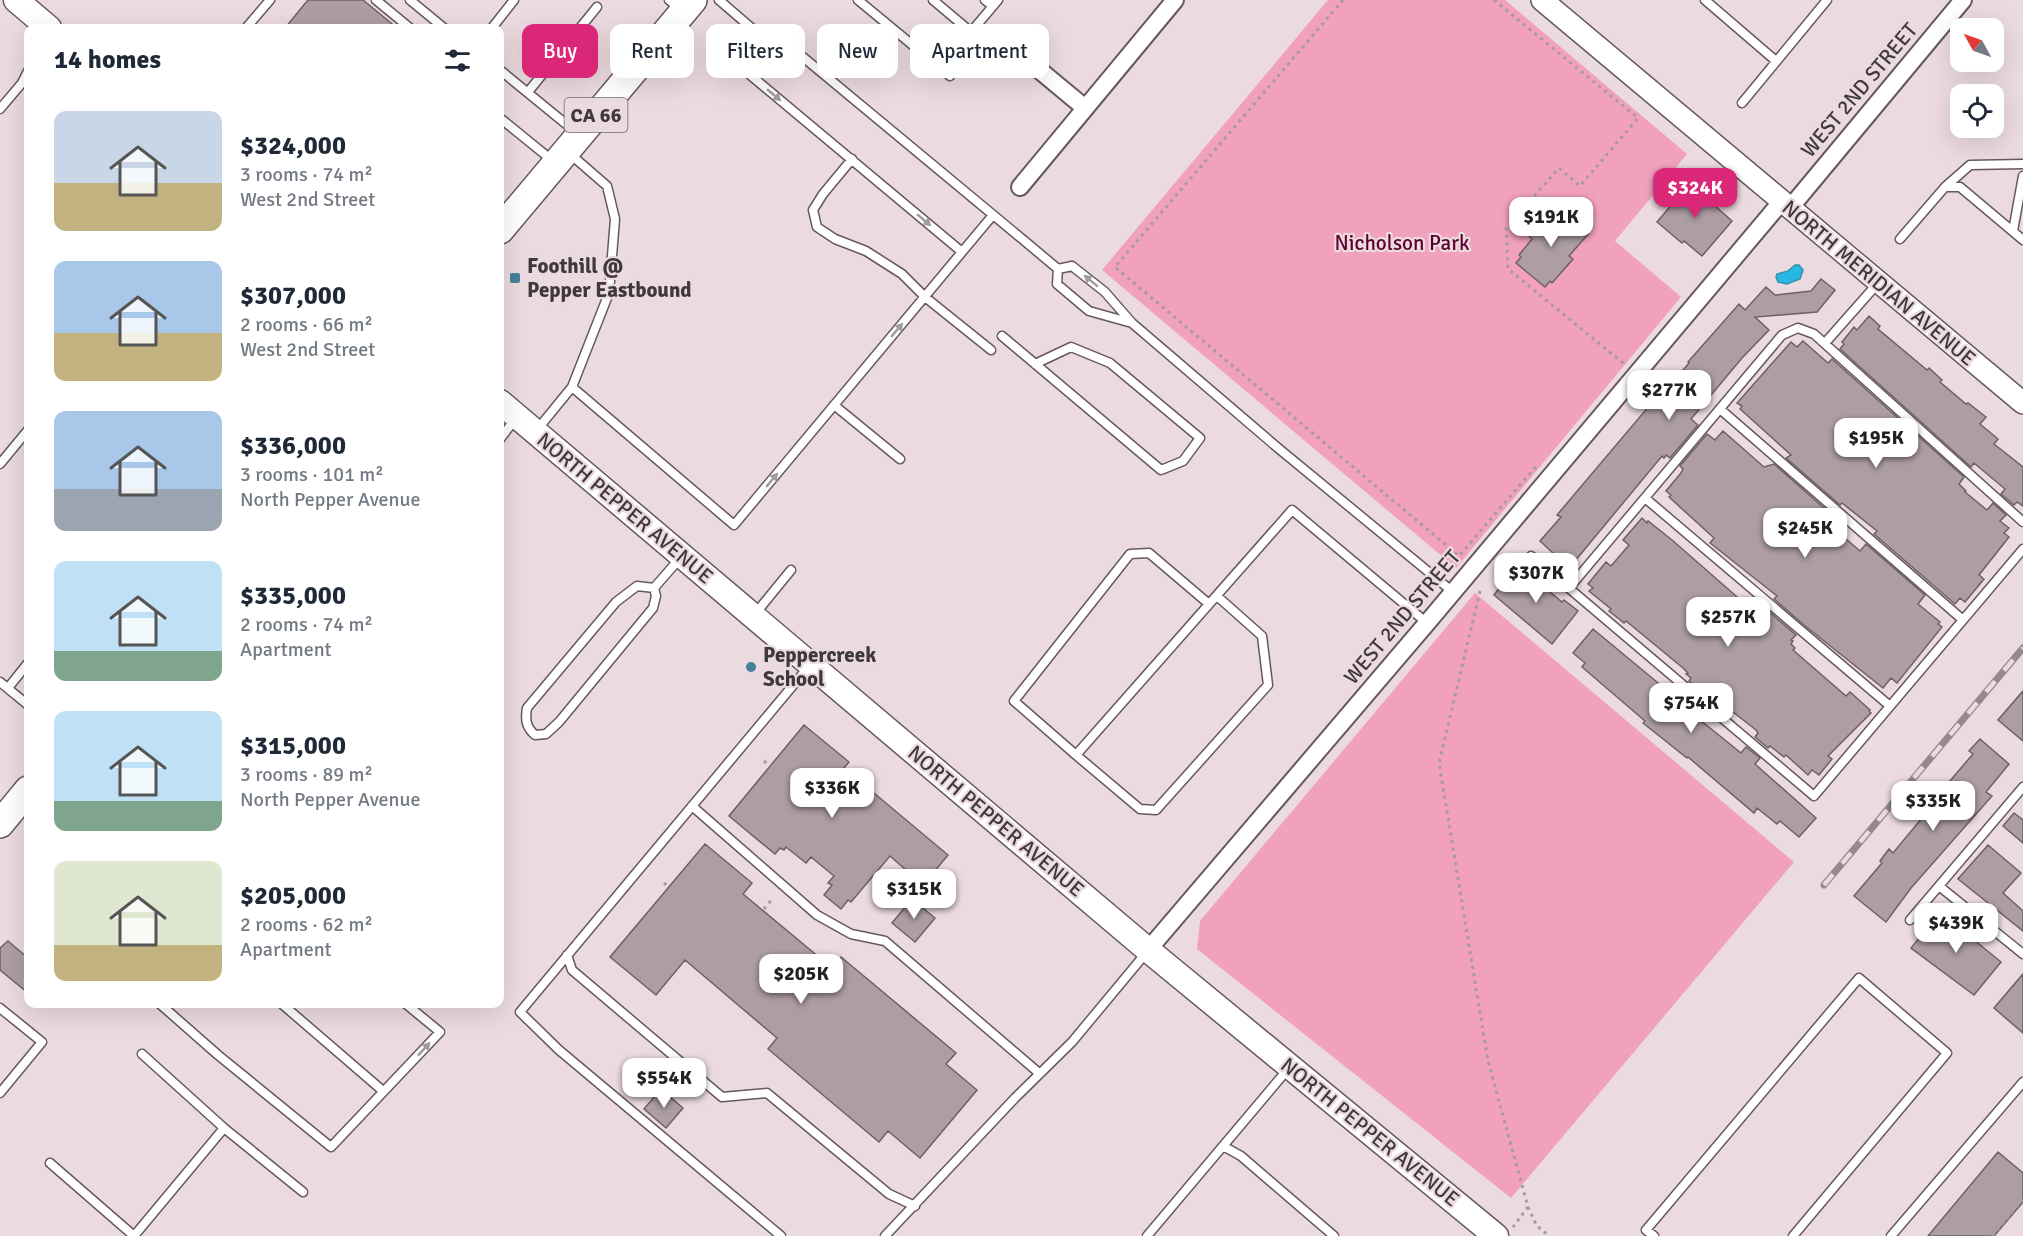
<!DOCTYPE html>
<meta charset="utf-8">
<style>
:root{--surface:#fff;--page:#f6f6f7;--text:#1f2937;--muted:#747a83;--accent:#db2777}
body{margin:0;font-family:Signika,sans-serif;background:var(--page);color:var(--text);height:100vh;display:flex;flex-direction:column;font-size:22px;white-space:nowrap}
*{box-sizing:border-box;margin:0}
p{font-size:20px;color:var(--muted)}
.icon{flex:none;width:33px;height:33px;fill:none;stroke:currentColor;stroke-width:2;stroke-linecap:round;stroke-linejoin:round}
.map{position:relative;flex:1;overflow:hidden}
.details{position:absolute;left:24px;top:24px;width:480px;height:984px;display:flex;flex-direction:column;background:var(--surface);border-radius:12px;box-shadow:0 6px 24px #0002}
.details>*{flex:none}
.banner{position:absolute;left:522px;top:24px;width:570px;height:54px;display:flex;gap:12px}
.needle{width:39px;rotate:310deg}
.fabs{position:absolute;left:1950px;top:18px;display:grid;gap:12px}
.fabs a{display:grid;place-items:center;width:54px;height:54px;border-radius:12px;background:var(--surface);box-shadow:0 6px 24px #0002;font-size:30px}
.price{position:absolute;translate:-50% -51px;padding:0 14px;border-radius:12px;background:#fff;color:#222;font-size:20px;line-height:39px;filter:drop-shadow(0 2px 3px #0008)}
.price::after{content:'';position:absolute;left:50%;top:36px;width:18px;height:14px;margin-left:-9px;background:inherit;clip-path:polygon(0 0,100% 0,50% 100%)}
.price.on{background:var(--accent);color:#fff}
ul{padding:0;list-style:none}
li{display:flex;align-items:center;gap:18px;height:150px;padding:0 30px}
li span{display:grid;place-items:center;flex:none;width:168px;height:120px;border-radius:12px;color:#555}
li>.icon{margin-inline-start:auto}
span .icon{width:72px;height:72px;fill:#fffc;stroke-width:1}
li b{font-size:26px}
h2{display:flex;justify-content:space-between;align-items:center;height:72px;padding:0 30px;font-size:26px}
.tag{padding:0 21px;border-radius:12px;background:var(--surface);box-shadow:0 6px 24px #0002;font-size:21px;line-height:54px}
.tag.on{background:var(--accent);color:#fff}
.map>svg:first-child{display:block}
.green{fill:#f1a1bb}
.water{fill:#27b8e2;stroke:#2e92b0;stroke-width:1.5}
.building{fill:#ae9ea3;stroke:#6e6064;stroke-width:1.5}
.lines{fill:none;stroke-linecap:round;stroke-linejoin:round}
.service-casing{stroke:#67585c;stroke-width:11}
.minor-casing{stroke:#67585c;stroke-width:20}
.tertiary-casing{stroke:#67585c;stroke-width:24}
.secondary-casing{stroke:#67585c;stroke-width:27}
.primary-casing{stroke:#67585c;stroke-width:30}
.path{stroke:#a79a9e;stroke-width:3;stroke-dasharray:3 4.5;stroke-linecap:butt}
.service{stroke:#fff;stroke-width:8}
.minor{stroke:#fff;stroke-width:16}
.tertiary{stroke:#fff;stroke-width:21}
.secondary{stroke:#fff;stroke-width:24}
.primary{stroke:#fff;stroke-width:27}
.rail-casing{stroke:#95898c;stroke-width:7}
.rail{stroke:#ebdadf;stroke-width:4.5;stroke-dasharray:14;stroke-linecap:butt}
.oneway{fill:#a09c9d}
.poi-dot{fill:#448198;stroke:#ebdadf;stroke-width:2}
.labels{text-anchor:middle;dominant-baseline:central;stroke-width:4.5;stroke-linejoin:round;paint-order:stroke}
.shield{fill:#ebdadf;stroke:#73696c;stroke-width:1.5}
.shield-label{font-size:20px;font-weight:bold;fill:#40393b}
.street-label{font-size:21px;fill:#40393b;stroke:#ebdadf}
.park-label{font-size:21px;fill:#5b002e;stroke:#ebdadf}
.poi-label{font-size:21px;font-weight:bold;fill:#40393b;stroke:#ebdadf;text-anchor:start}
</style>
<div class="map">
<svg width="2023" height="1236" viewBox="0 0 2023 1236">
<rect width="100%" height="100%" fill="#ebdadf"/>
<path class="green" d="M1328,0H1505L1687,154L1615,241L1681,297L1456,568L1102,270Z
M1475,593L1794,862L1511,1198L1197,949L1200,921Z"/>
<path class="water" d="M1795,265H1799L1803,270L1800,279L1787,284L1778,282L1776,277L1777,274L1788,271Z"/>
<path class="building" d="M308,0H363L397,28H285Z
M1692,181L1716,201L1713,204L1732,221L1702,256L1684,241L1682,243L1657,222Z
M1562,211L1589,233L1569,256L1573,259L1552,283L1550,281L1545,287L1516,263L1521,257L1519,255L1532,239L1529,236L1546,216L1553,222Z
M1821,279L1835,290L1817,312L1755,317L1769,330L1742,358L1691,419L1698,425L1670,458L1666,455L1664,458L1662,456L1570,567L1567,568L1551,555L1553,553L1540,541L1561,517L1557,515L1650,405L1647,403L1659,389L1664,393L1689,363L1688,362L1739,304L1745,310L1766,287L1775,295L1811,291Z
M1869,316L1880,326L1878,329L1927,370L1929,368L1942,380L1940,382L1966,404L1968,403L1986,417L1980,424L1998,439L1994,444L2023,467V506L2017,502L2014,505L2001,494L2005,489L1974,463L1971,467L1840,349L1844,344L1842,342L1854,327L1857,330Z
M1803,341L1828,363L1832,359L1964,477L1959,484L1966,491L1965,492L1987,510L1993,503L2006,515L2000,521L2009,528L2004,533L2009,537L1979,575L1984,579L1965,602L1960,598L1955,604L1933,585L1874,534L1877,531L1842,503L1840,505L1786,458L1791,455L1740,409L1742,406L1737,403L1791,342L1797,347Z
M1723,431L1764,467L1774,464L1832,515L1826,522L1860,551L1866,544L1925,595L1918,604L1940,622L1938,624L1942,627L1897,683L1891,678L1883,688L1804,625L1774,599L1777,596L1710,543L1714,538L1669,497L1671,495L1666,491L1681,473L1683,469L1680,466L1707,434L1715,440Z
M1642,518L1647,523L1648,521L1672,540L1760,617L1766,609L1796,635L1791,640L1793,641L1791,644L1795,648L1793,650L1846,696L1850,692L1870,710L1869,711L1871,713L1828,756L1832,759L1819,775L1812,770L1808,775L1786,755L1784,757L1770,746L1768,748L1755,737L1758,733L1756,730L1706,691L1704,694L1689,681L1691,678L1686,674L1688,673L1683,668L1626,621L1624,623L1609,611L1611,609L1589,591L1593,588L1588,584L1606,562L1611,566L1629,545L1623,540Z
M1518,565L1562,602L1564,600L1578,611L1552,644L1494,595Z
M1593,629L1675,697L1680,691L1695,704L1689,711L1741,753L1746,747L1760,758L1755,764L1816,818L1799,837L1780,821L1777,824L1757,808L1754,813L1688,757L1687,758L1643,723L1645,721L1582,667L1585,663L1573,653Z
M2023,691V741L1998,720Z
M804,725L849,762L844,768L948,855L923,885L890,856L851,902L848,900L841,909L824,895L832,885L828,883L834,876L811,857L806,863L786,847L784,850L780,848L775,854L729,816Z
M1980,739L2009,764L1986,792L1992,796L1911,888L1886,922L1854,896L1882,863L1880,861L1889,849L1893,853L1927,812L1925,810L1973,754L1969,751Z
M2014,813L2023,820V843L2003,826Z
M705,844L752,883L743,894L832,968L841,957L956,1053L946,1064L977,1090L920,1158L888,1131L879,1142L768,1049L777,1038L685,960L656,995L610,957Z
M1988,845L2021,873L2003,893L2023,911V931L1958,879Z
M912,899L935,918L915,942L892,923Z
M1940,912L2001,962L1974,995L1911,948Z
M8,941L28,958V993L0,970V948Z
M2023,974V1033L1994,1008Z
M661,1089L683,1108L666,1128L644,1109Z
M1998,1152L2023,1173V1202L1994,1236H1928Z"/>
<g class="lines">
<defs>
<path id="service" d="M376,0L410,28
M410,0L444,28
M669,0L680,9
M719,0L762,37
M858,0L950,76
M933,0L971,32L998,0
M985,0L993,6
M1705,0L1776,61
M246,28L270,0
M492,28L514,0
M500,70L577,133
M528,92L597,7
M1742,103L1827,0
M0,109L22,83L28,71
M500,118L553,161
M569,153L607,186L615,219L609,293L572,387L734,525L962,252
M852,159L823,194L813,210L817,227L835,239L866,251L902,274L925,297L991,350
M1945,187L1970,165L2023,164
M993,215L962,252L743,69C744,51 758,39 774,33L1027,243L1058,269
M2013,231L2023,176
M1900,239L1945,187H1960L2023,240
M1132,323L1089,311L1057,284L1058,269L1072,266L1105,292L1132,323L1278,448L1453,592
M1002,336L1161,470L1183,461L1200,438L1110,363L1071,347L1035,364
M1825,343L1878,283
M834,405L900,459
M1720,409L1963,620
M536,431L572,387
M500,439L516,418
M0,464L28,430
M1645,498L1890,706
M1531,556L1814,796L2023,549
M637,586L654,588L656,596L653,608L559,722L546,734L535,735C526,727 525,720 527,708L616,602Z
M654,588L681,557
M1569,588L1782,335L1798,328L1814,334L2023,522
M1209,604L1149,553L1130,554L1014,701L1076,755L1292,510L1427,623
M755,614L791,570
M0,682L28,705
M8,688L28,663
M1076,755L1140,809L1156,810L1268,685L1262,636L1217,596
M692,806L817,915L851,934L885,941L1039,1073
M1939,886L2023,954
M1910,920L2023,787
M567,955L572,970L722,1097L767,1093L889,1194L915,1206
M160,1004L218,1055L331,1147L440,1032L406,1004
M282,1004L383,1091
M0,1008L42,1042L0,1093
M224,1128L303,1192
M1223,1146L1241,1156L1334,1236
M50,1163L134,1236
M134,1236L224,1128L142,1054
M781,1236L559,1050L520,1012L810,665
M885,1236L1015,1098L1072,1042L1146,953
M1147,1236L1288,1069
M1654,1236L1646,1230L1859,978L1947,1053L1793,1236
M1891,1236L2023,1082"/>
<path id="minor" d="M1014,49L1085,108
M1020,187L1175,0
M1790,208L1963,0
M1148,950L1427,623L1782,201"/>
<path id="tertiary" d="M1542,0L2023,403"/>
<path id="secondary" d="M16,0L49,28
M500,402L1148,950L1496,1236"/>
<path id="primary" d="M500,230L693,0
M0,824L28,790"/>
</defs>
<use href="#service" class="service-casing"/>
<use href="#minor" class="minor-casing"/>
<use href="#tertiary" class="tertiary-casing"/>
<use href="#secondary" class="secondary-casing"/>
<use href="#primary" class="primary-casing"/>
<path class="path" d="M1343,0L1115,267L1459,556L1538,464
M1494,0L1638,118L1580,186L1559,168L1506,228L1508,269L1623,363L1622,365
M1480,591L1439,763L1488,1061L1528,1207L1513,1227
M764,761L770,766
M664,883L669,887
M764,909L773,898
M1528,1207L1537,1226L1549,1236
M1992,1236L2023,1199"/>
<use href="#service" class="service"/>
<use href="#minor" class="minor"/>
<use href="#tertiary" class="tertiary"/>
<use href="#secondary" class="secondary"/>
<use href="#primary" class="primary"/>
<defs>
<path id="rail" d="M1824,885L2023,648"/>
</defs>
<use href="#rail" class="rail-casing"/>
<use href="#rail" class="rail"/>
</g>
<defs><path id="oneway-solid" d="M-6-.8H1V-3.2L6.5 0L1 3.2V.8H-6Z" transform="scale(1.5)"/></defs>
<g class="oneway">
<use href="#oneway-solid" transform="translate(774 95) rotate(40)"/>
<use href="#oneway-solid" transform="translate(924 220) rotate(40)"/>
<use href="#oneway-solid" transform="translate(1091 281) rotate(-141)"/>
<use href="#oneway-solid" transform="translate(897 330) rotate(-50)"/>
<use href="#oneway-solid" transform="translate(772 480) rotate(-50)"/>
<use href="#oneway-solid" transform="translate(424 1049) rotate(-47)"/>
</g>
<g class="poi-dot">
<rect x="509" y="272" width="12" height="12" rx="3"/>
<circle cx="751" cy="667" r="6"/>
</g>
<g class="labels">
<rect class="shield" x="564.5" y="98" width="63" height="34" rx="4.5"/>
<g class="shield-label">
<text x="596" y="115">CA 66</text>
</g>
<g class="street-label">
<text transform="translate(1859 90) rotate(-50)">WEST 2ND STREET</text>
<text transform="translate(1879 283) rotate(40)">NORTH MERIDIAN AVENUE</text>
<text transform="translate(625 508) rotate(40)">NORTH PEPPER AVENUE</text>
<text transform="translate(1402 617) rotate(-50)">WEST 2ND STREET</text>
<text transform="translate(996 821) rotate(40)">NORTH PEPPER AVENUE</text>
<text transform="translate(1370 1132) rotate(39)">NORTH PEPPER AVENUE</text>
</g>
<g class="park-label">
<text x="1402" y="243">Nicholson Park</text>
</g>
<g class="poi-label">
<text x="527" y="266">Foothill @<tspan x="527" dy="24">Pepper Eastbound</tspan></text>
<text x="763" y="655">Peppercreek<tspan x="763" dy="24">School</tspan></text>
</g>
</g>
</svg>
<div class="fabs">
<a><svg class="needle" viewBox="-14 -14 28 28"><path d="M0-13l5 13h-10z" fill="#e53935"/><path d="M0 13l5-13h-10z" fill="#747a83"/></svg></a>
<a><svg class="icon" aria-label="locate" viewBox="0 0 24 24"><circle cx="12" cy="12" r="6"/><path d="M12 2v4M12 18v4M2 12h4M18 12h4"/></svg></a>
</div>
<b class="price on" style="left:1695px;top:219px">$324K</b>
<b class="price" style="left:1551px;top:248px">$191K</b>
<b class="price" style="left:1669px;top:421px">$277K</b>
<b class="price" style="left:1876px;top:469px">$195K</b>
<b class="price" style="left:1805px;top:559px">$245K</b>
<b class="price" style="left:1536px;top:604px">$307K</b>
<b class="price" style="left:1728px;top:648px">$257K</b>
<b class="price" style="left:1691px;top:734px">$754K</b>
<b class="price" style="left:832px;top:819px">$336K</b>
<b class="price" style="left:1933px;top:832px">$335K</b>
<b class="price" style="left:914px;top:920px">$315K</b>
<b class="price" style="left:1956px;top:954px">$439K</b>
<b class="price" style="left:801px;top:1005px">$205K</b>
<b class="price" style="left:664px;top:1109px">$554K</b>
<div class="banner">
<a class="tag on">Buy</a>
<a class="tag">Rent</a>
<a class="tag">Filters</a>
<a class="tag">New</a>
<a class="tag">Apartment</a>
</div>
<section class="details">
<h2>14 homes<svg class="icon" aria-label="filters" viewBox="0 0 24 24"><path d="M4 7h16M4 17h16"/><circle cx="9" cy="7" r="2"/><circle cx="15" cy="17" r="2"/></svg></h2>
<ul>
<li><span style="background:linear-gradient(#c9d6e8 60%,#c2b280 0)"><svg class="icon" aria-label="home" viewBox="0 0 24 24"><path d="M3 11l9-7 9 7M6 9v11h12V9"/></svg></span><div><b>$324,000</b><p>3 rooms · 74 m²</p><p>West 2nd Street</p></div></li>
<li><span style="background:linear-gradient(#a9c7e8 60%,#c2b280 0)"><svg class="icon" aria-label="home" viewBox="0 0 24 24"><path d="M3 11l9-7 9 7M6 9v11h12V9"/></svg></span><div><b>$307,000</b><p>2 rooms · 66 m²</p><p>West 2nd Street</p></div></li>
<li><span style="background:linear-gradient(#a9c7e8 65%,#9aa5b1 0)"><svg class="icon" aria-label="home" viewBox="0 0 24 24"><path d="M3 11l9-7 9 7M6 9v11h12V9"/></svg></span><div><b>$336,000</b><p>3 rooms · 101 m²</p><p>North Pepper Avenue</p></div></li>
<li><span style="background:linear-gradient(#bfe0f5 75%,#7fa58c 0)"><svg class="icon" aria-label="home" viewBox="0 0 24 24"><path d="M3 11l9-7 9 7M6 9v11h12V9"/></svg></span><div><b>$335,000</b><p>2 rooms · 74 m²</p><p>Apartment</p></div></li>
<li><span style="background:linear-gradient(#bfe0f5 75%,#7fa58c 0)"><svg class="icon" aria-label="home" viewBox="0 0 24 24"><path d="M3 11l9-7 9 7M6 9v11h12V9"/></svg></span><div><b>$315,000</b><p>3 rooms · 89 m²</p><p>North Pepper Avenue</p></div></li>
<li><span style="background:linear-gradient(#dfe7d0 70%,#c2b280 0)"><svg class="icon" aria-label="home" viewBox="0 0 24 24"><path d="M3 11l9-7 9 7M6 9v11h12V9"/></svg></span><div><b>$205,000</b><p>2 rooms · 62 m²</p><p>Apartment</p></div></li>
</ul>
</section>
</div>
